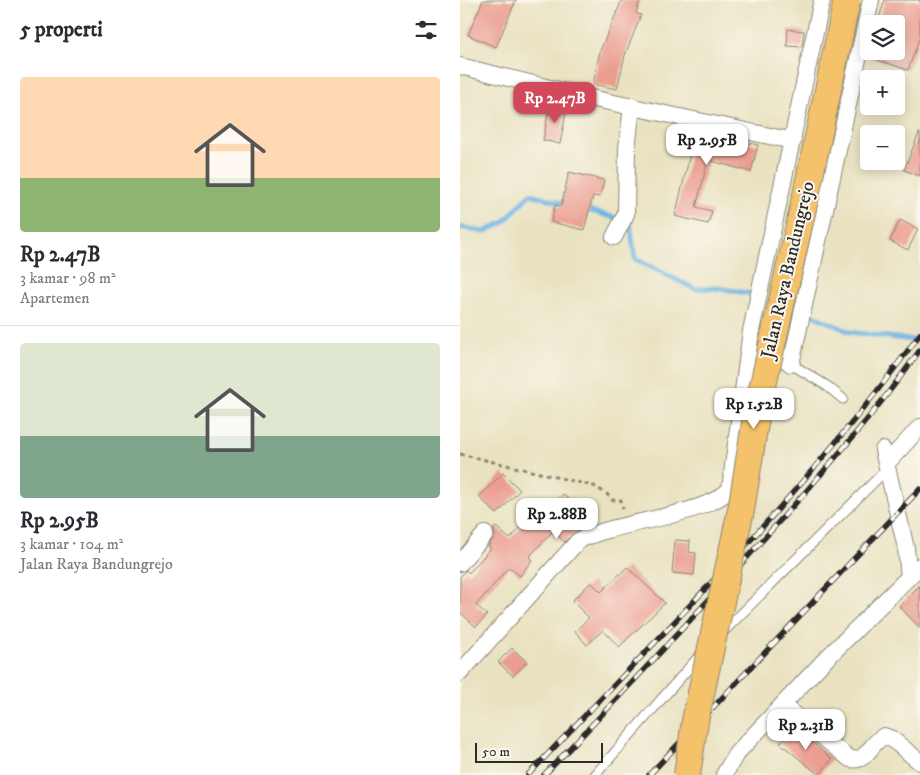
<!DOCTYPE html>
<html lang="id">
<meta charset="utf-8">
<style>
:root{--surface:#fff;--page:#f2f2f3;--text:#2b2b33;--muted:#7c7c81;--line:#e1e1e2;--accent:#d1495b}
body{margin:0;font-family:"IM FELL DW Pica",serif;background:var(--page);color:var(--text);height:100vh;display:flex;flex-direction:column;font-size:19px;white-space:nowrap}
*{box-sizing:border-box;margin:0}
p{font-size:16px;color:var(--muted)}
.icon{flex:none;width:28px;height:28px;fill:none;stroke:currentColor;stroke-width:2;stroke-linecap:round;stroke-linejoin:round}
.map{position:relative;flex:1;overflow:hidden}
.drawer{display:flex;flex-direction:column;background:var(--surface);width:460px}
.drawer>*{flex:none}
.buttons{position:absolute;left:400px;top:15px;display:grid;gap:10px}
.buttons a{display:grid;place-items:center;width:45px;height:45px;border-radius:5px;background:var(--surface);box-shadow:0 2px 12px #0003;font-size:25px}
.scale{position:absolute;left:15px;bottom:12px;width:128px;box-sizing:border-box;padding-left:5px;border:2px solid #2b2b2b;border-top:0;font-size:14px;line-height:18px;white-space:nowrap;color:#2b2b2b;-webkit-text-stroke:4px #fbf7ec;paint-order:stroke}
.price{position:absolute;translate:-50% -42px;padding:0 11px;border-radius:10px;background:#fff;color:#222;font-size:16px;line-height:32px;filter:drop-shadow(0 1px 2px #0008)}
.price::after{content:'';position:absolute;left:50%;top:30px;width:15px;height:11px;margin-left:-8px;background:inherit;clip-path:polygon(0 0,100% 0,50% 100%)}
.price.selected{background:var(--accent);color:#fff}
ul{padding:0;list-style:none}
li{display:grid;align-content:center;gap:10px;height:265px;padding:0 20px}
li+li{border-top:1px solid var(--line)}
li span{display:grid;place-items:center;height:155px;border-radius:5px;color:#555}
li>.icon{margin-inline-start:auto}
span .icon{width:90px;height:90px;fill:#fffc;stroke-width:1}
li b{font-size:21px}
h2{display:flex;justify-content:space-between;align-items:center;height:60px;padding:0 20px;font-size:21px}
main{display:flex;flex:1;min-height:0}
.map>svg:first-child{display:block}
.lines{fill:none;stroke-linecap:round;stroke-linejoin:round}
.stream{stroke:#6bb2e2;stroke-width:5}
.building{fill:#eb9d90}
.service-casing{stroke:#8a8676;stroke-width:11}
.minor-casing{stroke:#8a8676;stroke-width:18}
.path{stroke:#8a8676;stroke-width:3;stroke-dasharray:4 4;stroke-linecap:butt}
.service{stroke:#fff;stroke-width:9}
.minor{stroke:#fff;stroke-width:16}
.rail-casing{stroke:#2b2b2b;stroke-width:5.5}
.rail{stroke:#fbf7ec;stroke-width:4;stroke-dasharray:11;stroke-linecap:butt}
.primary-bridge-casing{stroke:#8a8676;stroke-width:28;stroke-linecap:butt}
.primary-bridge{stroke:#f3c26a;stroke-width:26}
.labels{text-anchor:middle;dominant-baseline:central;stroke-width:4;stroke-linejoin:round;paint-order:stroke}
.street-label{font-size:19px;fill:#2b2b2b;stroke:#fbf7ec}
</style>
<main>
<section class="drawer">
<h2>5 properti<svg class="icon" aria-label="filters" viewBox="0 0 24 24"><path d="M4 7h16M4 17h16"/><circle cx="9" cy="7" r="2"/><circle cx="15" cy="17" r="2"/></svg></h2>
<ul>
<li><span style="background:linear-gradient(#ffd9b3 65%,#8fb573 0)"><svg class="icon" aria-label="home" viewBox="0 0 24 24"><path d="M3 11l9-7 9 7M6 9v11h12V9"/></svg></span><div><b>Rp 2.47B</b><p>3 kamar · 98 m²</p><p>Apartemen</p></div></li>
<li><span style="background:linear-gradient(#dfe7d0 60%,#7fa58c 0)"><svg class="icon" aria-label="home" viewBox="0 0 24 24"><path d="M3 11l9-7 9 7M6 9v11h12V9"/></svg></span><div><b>Rp 2.95B</b><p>3 kamar · 104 m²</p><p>Jalan Raya Bandungrejo</p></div></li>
</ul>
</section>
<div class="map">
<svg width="460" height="775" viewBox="0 0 460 775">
<rect width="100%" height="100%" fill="#fbf7ec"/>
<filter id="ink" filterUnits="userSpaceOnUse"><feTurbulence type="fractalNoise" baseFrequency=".02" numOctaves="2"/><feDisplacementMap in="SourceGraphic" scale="10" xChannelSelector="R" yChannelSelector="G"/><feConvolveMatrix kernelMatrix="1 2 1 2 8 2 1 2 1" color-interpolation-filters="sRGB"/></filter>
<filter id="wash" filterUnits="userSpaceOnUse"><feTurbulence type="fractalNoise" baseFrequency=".0096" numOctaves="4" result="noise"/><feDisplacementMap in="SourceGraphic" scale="20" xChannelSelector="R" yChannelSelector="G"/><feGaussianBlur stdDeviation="1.12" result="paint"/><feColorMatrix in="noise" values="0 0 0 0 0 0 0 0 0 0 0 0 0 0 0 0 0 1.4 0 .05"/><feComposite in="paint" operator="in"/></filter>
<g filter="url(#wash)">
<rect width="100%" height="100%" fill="#e9e2c1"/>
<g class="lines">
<path class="stream" d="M124,209L170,222L175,259L235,289L259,288L292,294
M0,227L24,232L44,222L70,194L106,204
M350,314L390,332L460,341"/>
</g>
<g id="blocks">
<path class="building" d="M23,0H56L36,47L8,35Z
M162,0H180L176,13L181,15L165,55L157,89L133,84L140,51Z
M425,0H460V37L448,70L409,57L410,51H436V24H417Z
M328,29L344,31L342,47L327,46Z
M90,103L107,107L100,144L83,140Z
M217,127L298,145L291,172L248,160L236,207L252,211L248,224L215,216L230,155L211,150Z
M459,133H460V176L444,170Z
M109,172L144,180L140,197L133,196L124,230L91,222L95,205L101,206Z
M440,220L458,229L448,250L430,241Z
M43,473L60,490L37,514L19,497Z
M103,494L129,518L119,530L104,542L93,531L69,557L72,560L60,576L49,567L16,605L27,615L16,627L0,612V577L6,570L9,573L31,548L28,546L35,536L34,529L36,527L50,539L71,516L76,521Z
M215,540L230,541L229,552L236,553L234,575L212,573Z
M167,567L205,603L159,647L143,630L127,645L115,631L129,618L112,601L131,582L141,592Z
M460,585V628L439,606Z
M52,648L67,662L53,676L38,662Z
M334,727L372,759L359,775L320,743Z"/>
</g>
</g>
<g filter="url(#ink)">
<use href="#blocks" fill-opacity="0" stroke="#8a8676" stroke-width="1"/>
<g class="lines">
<defs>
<path id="service" d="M331,364L367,386L383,399
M260,635L428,468
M135,775L242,653"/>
<path id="minor" d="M0,66L135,99L333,141
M154,237L166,214L167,149L172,106
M307,344L331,364L411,0
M423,450L446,548L449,577
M427,463L460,427
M0,563L25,534
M0,673L118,541C155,521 245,517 270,489L291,331L362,0
M323,705L390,759C407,763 410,743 424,736L432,739L460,762
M264,775L276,754L363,662L460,566"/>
</defs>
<use href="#service" class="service-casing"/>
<use href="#minor" class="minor-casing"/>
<path class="path" d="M0,454L134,486L147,494L152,500H161L163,509"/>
<use href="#service" class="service"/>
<use href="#minor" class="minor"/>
<defs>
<path id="rail" d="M68,775C203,633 345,493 460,334
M84,775C160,696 235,616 308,534C361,475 414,415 460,350
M189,775L460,489"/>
</defs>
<use href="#rail" class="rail-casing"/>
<use href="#rail" class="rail"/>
<defs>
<path id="primary-bridge" d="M227,775L235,721L281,510L297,411L346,195L387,0"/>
</defs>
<use href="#primary-bridge" class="primary-bridge-casing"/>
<use href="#primary-bridge" class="primary-bridge"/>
</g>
</g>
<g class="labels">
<g class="street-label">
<text transform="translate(328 270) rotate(-77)">Jalan Raya Bandungrejo</text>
</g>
</g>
</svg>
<div class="buttons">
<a><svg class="icon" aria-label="layers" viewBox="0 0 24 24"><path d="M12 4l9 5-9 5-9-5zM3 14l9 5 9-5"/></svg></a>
<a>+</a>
<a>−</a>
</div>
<div class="scale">50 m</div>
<b class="price selected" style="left:95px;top:124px">Rp 2.47B</b>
<b class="price" style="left:247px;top:166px">Rp 2.95B</b>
<b class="price" style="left:294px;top:430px">Rp 1.52B</b>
<b class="price" style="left:97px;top:540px">Rp 2.88B</b>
<b class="price" style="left:346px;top:751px">Rp 2.31B</b>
</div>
</main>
